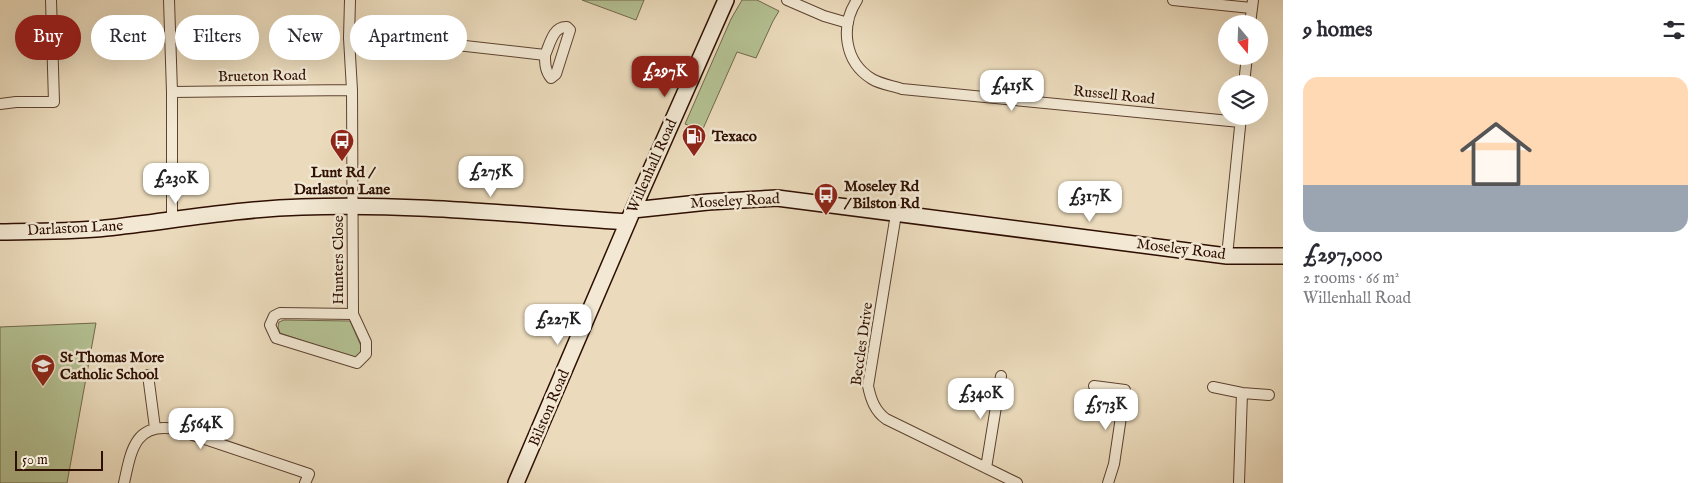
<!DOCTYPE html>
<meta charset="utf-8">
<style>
:root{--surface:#fff;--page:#f2f2f3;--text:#2b2b33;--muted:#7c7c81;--accent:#8f2418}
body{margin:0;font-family:"IM FELL English",serif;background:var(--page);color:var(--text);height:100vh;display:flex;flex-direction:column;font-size:19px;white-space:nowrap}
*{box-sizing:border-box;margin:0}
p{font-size:16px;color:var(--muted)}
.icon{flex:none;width:28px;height:28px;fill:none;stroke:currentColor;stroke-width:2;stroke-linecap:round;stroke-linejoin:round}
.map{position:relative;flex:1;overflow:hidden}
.drawer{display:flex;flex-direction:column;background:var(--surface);width:425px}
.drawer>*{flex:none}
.hud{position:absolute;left:15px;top:15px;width:475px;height:45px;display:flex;gap:10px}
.needle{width:32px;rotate:161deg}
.fabs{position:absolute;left:1218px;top:15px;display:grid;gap:10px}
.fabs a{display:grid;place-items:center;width:50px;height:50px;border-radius:50%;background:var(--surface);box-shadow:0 5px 20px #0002;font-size:25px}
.scale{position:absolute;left:15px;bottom:12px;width:88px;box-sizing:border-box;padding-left:5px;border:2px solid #2f0f02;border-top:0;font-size:14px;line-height:18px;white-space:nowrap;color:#2f0f02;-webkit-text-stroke:4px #f2e8d3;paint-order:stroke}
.price{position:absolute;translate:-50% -42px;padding:0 11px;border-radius:10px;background:#fff;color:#222;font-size:16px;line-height:32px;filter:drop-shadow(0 1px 2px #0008)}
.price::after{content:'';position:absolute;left:50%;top:30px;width:15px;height:11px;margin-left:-8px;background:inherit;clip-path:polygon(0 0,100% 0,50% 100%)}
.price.selected{background:var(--accent);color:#fff}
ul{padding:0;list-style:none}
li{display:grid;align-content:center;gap:10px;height:265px;padding:0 20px}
li span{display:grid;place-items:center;height:155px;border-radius:15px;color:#555}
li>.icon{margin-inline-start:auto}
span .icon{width:90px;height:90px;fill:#fffc;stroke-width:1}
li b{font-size:21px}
h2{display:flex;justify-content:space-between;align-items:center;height:60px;padding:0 20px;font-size:21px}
.tag{padding:0 18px;border-radius:22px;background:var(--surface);box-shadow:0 5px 20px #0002;font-size:18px;line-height:45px}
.tag.selected{background:var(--accent);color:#fff}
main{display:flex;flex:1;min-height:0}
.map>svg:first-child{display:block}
.green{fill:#b4c193;stroke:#72684a}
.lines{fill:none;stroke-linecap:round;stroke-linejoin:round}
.street-casing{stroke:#5e4230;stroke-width:12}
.secondary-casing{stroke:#2f0f02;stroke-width:18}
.street{stroke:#f2e8d3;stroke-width:10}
.secondary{stroke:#f2e8d3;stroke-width:15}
.labels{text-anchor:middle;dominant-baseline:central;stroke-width:5;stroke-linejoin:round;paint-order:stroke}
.street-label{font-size:15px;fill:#2f0f02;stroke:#f2e8d3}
.poi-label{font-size:15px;font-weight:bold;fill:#2f0f02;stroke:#f2e8d3;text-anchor:start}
</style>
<main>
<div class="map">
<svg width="1283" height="483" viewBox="0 0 1283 483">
<rect width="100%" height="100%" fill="#ebdbbc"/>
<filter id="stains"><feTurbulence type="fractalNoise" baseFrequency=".004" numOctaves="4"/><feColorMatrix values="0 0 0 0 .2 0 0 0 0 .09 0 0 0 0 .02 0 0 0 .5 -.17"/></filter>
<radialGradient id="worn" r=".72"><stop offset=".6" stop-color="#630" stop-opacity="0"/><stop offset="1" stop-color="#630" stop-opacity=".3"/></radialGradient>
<path class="green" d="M582,0H644L636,20Z
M742,0H757L779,11L773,21L756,58L737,52L702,131L685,124L731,19Z
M284,320L350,321L361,346V353L357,357H352L280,333L278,327L279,322Z
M96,323L67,483H0V327Z"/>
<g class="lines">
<defs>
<path id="street" d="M169,0L172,92V221
M350,0L349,38L352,90L353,314L366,342V354L357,363L276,338L270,325L274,316L280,313L353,314
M787,0L824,16L848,23
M857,0C840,26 844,62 872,79C880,84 893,86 902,89L1240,122
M1173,0L1251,8
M1250,24L1253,0
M349,38L403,39L545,55C550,44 553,26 567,27L570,30L556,74L551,78C545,71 545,63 545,55
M1244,84L1247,56
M172,92L352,90
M0,104L16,102H54L51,0
M896,214L868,386C871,400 875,411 886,419L1017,483
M1227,256L1241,117
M148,375L155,428
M1094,386L1125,390L1114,464L1108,483
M1213,387L1242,393L1269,395
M986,468L1001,376
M124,483C131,452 134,422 175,429L309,474L305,483
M1239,483L1242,393"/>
<path id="secondary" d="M633,210L708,202L777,198L1227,256H1283
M0,232C35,231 71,232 106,228C171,221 236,209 302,207C410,203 520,215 628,222
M516,483L633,210L726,0"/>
</defs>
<use href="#street" class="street-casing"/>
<use href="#secondary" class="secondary-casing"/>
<use href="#street" class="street"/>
<use href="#secondary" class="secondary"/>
</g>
<defs>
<symbol id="fuel-pin" viewBox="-11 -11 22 30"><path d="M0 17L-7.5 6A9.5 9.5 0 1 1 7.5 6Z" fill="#8f2418" stroke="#f2e8d3"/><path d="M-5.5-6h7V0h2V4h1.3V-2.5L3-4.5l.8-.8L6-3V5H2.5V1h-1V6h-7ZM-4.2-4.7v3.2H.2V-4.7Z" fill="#fff"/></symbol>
<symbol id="bus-pin" viewBox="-11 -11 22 30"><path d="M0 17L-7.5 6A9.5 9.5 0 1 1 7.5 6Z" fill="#8f2418" stroke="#f2e8d3"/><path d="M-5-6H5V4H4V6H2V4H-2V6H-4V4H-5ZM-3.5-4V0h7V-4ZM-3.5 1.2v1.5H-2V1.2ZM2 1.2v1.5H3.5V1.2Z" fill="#fff"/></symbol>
<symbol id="school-pin" viewBox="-11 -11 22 30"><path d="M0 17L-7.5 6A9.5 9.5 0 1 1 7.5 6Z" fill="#8f2418" stroke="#f2e8d3"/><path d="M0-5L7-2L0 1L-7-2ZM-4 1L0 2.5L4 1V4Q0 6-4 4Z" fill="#fff"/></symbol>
</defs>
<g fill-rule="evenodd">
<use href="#fuel-pin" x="680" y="122" width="28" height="38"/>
<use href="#bus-pin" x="328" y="127" width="28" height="38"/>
<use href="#bus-pin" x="812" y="181" width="28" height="38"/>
<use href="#school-pin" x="29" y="352" width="28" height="38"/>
</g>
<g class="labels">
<g class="street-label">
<text transform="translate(262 76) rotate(-1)">Brueton Road</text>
<text transform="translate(1114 95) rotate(6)">Russell Road</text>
<text transform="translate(652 166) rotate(-66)">Willenhall Road</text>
<text transform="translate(735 201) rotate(-3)">Moseley Road</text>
<text transform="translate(75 228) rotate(-3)">Darlaston Lane</text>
<text transform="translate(1181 249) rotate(7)">Moseley Road</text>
<text transform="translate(338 260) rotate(-90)">Hunters Close</text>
<text transform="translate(862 344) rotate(-82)">Beccles Drive</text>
<text transform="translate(549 408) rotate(-67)">Bilston Road</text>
</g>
<g class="poi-label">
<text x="712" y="136">Texaco</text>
<text x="342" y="172" text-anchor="middle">Lunt Rd /<tspan x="342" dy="17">Darlaston Lane</tspan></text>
<text x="844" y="186">Moseley Rd<tspan x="844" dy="17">/ Bilston Rd</tspan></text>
<text x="60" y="357">St Thomas More<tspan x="60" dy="17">Catholic School</tspan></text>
</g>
</g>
<rect width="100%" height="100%" filter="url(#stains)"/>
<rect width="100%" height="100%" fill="url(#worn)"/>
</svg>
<div class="fabs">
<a><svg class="needle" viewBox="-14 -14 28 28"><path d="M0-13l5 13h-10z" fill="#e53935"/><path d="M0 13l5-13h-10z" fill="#7c7c81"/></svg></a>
<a><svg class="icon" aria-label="layers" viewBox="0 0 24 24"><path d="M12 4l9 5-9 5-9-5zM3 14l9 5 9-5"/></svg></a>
</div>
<div class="scale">50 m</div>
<b class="price selected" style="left:665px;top:98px">£297K</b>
<b class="price" style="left:1012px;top:112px">£415K</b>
<b class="price" style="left:491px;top:198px">£275K</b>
<b class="price" style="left:176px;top:205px">£230K</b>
<b class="price" style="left:1090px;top:223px">£317K</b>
<b class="price" style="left:558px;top:346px">£227K</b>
<b class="price" style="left:981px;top:420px">£340K</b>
<b class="price" style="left:1106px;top:431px">£573K</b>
<b class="price" style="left:201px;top:450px">£564K</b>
<div class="hud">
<a class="tag selected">Buy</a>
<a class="tag">Rent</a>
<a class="tag">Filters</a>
<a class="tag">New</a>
<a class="tag">Apartment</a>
</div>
</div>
<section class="drawer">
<h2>9 homes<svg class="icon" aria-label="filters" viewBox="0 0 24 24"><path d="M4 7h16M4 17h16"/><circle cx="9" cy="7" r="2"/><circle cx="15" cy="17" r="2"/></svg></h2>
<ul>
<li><span style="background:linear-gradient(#ffd9b3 70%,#9aa5b1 0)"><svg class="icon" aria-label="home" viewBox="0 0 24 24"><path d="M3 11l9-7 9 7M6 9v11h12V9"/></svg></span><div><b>£297,000</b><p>2 rooms · 66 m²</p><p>Willenhall Road</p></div></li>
</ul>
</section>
</main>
